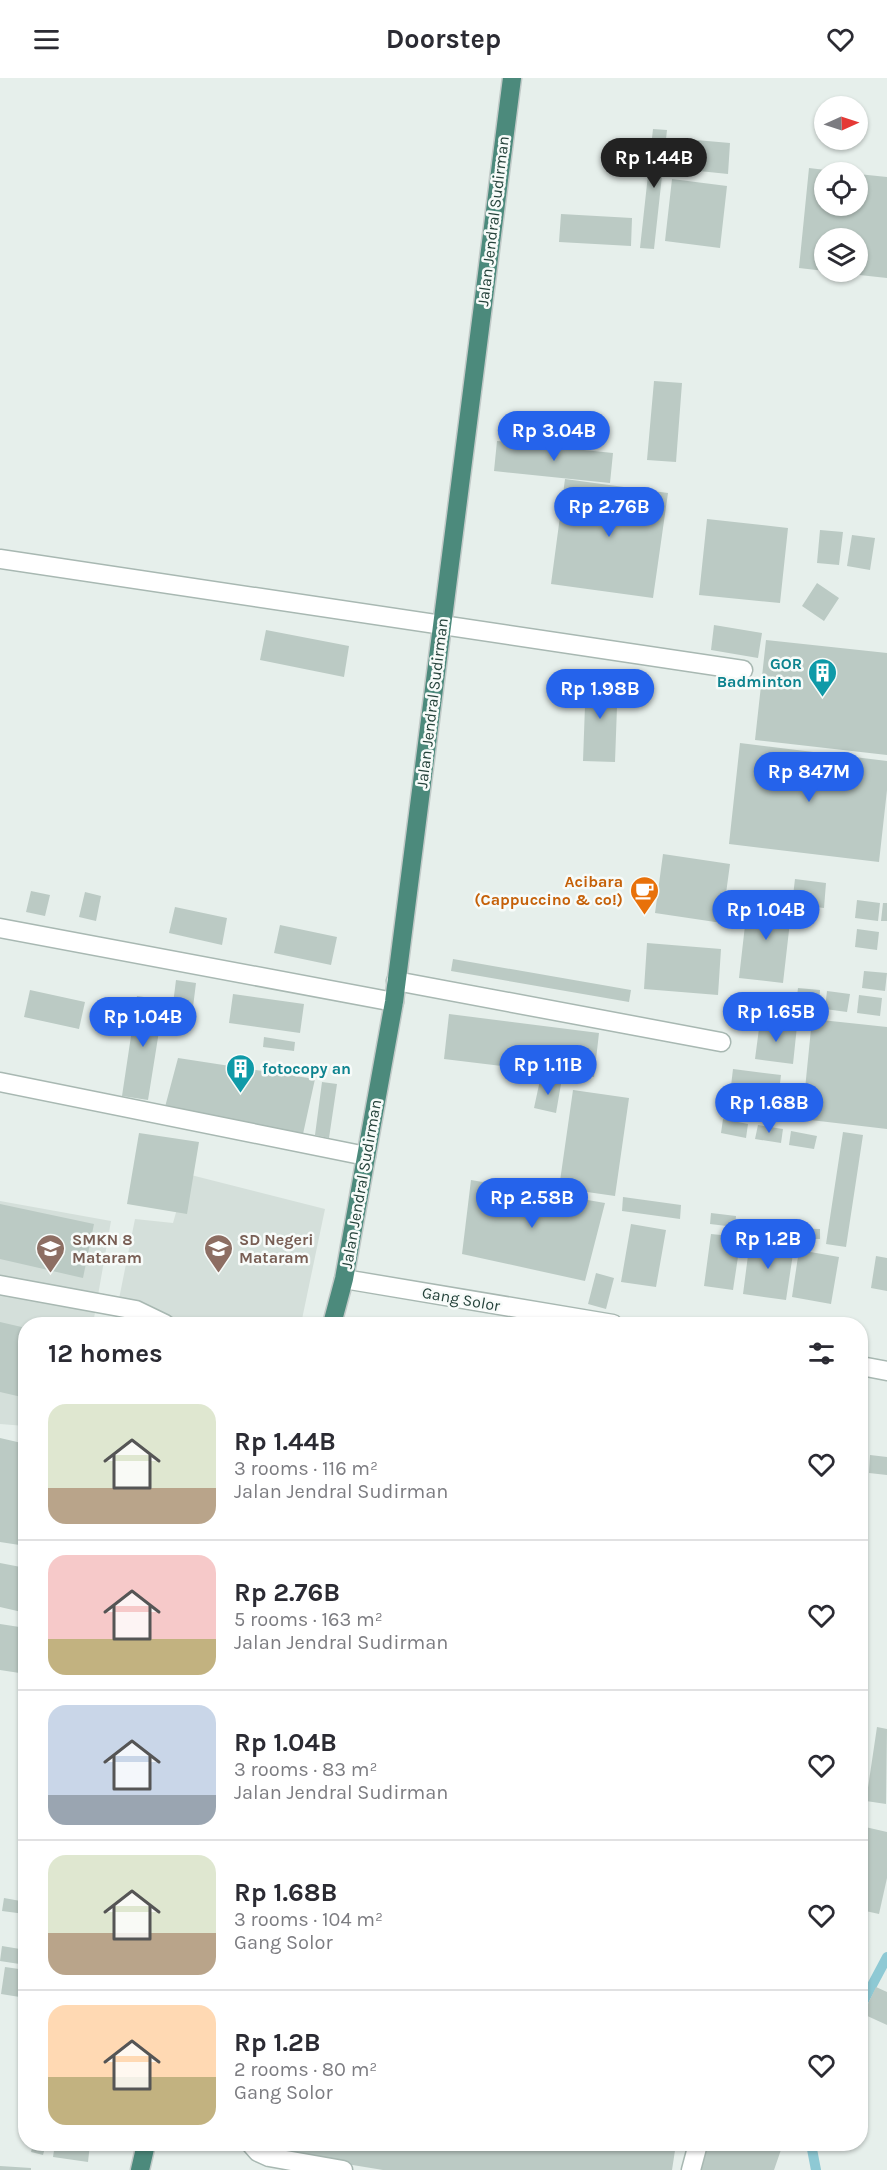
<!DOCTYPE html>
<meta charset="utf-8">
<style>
:root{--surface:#fff;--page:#f2f2f3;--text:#2b2b33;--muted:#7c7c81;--line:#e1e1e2;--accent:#2563eb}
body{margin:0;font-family:Karla,sans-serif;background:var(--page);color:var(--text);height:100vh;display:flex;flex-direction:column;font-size:22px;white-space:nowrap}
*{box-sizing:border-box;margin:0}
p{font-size:20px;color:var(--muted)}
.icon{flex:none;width:33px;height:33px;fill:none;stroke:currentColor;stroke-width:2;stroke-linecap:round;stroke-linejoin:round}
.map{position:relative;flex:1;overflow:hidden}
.side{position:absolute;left:18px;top:1239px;width:850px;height:834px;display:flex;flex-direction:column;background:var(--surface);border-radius:24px;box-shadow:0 2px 4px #0004}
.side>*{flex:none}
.needle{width:39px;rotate:87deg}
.tools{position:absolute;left:814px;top:18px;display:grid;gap:12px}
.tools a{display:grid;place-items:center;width:54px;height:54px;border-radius:50%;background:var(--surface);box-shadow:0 2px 4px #0004;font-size:30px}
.price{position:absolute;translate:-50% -51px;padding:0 14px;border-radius:21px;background:var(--accent);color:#fff;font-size:20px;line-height:39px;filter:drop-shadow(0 2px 3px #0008)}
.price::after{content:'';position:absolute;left:50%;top:36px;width:18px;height:14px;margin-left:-9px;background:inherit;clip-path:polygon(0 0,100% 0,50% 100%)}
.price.on{background:#222;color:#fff}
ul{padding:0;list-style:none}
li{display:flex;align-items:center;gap:18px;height:150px;padding:0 30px}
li+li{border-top:2px solid var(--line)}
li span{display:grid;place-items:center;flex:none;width:168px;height:120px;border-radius:18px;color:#555}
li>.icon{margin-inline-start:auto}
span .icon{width:72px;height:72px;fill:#fffc;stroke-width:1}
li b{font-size:26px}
h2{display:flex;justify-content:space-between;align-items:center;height:72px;padding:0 30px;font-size:26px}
header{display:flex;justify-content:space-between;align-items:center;height:78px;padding:0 30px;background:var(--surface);font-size:27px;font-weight:700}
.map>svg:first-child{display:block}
.built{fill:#d4dfda}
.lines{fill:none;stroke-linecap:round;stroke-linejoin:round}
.stream{stroke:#8ec9d4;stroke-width:10}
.building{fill:#bbcac4}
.service-casing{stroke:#a8b8b2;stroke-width:21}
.minor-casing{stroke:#a8b8b2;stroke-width:21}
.trunk-casing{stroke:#c2cac8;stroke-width:21}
.service{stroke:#fff;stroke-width:18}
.minor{stroke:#fff;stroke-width:18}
.trunk{stroke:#4c8a7c;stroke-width:18}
.labels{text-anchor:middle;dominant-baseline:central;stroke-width:5;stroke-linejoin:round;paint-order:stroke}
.street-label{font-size:16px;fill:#24423a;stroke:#f7fbf9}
.culture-label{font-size:16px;font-weight:bold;fill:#0d838f;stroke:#f7fbf9;text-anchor:end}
.food-label{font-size:16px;font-weight:bold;fill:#c56008;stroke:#f7fbf9;text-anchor:end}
.education-label{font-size:16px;font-weight:bold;fill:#785e54;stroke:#f7fbf9;text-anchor:start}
</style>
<header><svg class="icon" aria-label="menu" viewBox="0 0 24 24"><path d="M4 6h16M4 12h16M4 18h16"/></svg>Doorstep<svg class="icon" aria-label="heart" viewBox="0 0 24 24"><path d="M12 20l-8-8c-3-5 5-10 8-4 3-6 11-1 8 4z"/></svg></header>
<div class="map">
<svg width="887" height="2092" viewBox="0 0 887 2092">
<rect width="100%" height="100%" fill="#e6efeb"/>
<path class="built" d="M187,1096L325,1131L301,1246H114L135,1141L173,1145Z
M0,1123L111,1143L93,1246H26L25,1348L0,1346Z"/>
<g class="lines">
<path class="stream" d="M861,1928L887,1879
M811,2066L816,2092"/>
</g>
<path class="building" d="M653,51L667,52L654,171L640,170Z
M673,60L730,65L728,96L670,90Z
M809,90L834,93L825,94V128H858V96L887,99V200L841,195L858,194V160H825V193L799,190Z
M672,101L727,108L720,170L665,163Z
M561,136L632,140L631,168L559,164Z
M654,303L682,305L676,384L647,382Z
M508,338L536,340L535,361L507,359Z
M497,363L613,375L610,405L494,393Z
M565,401L668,415L653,520L551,506Z
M707,441L788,450L780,525L699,517Z
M820,452L843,454L839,487L817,485Z
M852,457L875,460L870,492L847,488Z
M817,505L839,520L824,543L802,528Z
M714,547L762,555L758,580L711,572Z
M266,552L349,568L344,599L260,582Z
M766,562L887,575V677L755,662Z
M586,600L618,601L615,684L583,683Z
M740,665L887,683V712L879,784L729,766Z
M663,776L730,786L722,845L655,835Z
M795,801L826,805L824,830L792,826Z
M31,813L50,817L45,838L26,834Z
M85,814L101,818L96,843L79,839Z
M748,821L792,826L783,905L739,900Z
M857,822L880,825L878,843L855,840Z
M883,825H887V843H881Z
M175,829L227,840L222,867L169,855Z
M280,847L337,859L331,887L274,875Z
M857,851L879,854L877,872L855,869Z
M647,865L721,871L718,917L644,911Z
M453,881L631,912L629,924L451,893Z
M864,893L887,895L885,913L862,910Z
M176,902L196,905L193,929L173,926Z
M798,910L820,912L819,930L796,927Z
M30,912L85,924L79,951L24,939Z
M827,913L850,916L847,934L825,931Z
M233,916L304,926L300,955L229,945Z
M859,917L882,920L880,938L857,935Z
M137,918L164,922L148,1022L122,1018Z
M449,936L599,955L594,999L444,981Z
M812,941L887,949V1051L802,1041Z
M760,943L797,948L793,986L755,981Z
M264,959L295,964L294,973L263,969Z
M178,980L315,1001L303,1056L165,1029Z
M733,991L781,997L776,1038L728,1033Z
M540,1002L561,1006L556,1035L534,1030Z
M322,1004L337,1006L329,1060L315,1057Z
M573,1012L629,1020L615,1118L559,1110Z
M723,1041L748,1046L746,1060L721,1055Z
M758,1047L783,1051L781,1065L755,1061Z
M791,1053L817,1058L814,1071L789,1067Z
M843,1054L863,1057L846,1169L826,1166Z
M139,1055L199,1064L187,1136L127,1126Z
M471,1102L605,1125L585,1203L462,1176Z
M623,1119L681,1127L680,1141L622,1133Z
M0,1126L94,1146L83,1200L0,1181Z
M711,1135L736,1138L735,1149L710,1146Z
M748,1144L766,1145V1155L748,1154Z
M631,1146L666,1152L656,1209L621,1204Z
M780,1150L820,1151V1161L779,1160Z
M711,1156L741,1159L733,1212L704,1208Z
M750,1162L794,1169L786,1222L743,1216Z
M799,1172L839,1179L831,1226L792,1219Z
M876,1178L887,1180V1213L871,1210Z
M596,1195L614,1200L606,1231L588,1226Z
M0,1244L26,1250V1320L0,1314Z
M0,1360L26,1366V1468L0,1464Z
M870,1377L887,1379V1397L869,1395Z
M0,1485L26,1490V1535L0,1529Z
M0,1546L26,1550V1596L0,1592Z
M877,1649L887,1651L886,1726L866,1723Z
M861,1748L887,1754V1800L879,1836L861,1832Z
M4,1820L26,1824L25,1836L2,1833Z
M2,1868L26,1872V1887L0,1883Z
M5,1889L26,1892V1920L1,1916Z
M876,1909L887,1914V1947L863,1936Z
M33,2066H46L43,2077L31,2074Z
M55,2066H90L88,2084L53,2079Z
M287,2066H676L672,2092H383L286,2076Z
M707,2066H783L774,2092H699Z
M0,2088L31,2090V2092H0Z"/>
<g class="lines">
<defs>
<path id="service" d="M0,481L743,592
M0,850L394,924
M396,903L721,964
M0,1207L136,1232L165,1246
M251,2066L258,2074L269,2079L343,2092
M691,2092L698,2066"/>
<path id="minor" d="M0,1004L366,1078
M344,1201L613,1246
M861,1288L887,1293"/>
<path id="trunk" d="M332,1246L344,1201L394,924L512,0
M140,2092L146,2066"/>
</defs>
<use href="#service" class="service-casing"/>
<use href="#minor" class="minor-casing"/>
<use href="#trunk" class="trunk-casing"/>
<use href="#service" class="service"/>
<use href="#minor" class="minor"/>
<use href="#trunk" class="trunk"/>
</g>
<defs>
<symbol id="building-pin" viewBox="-11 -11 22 30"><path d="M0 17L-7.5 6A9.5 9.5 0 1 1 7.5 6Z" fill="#0f9aa8" stroke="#f7fbf9"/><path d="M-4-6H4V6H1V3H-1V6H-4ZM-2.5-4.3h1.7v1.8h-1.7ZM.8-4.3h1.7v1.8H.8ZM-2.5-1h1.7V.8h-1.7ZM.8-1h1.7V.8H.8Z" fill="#fff"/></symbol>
<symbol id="cafe-pin" viewBox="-11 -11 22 30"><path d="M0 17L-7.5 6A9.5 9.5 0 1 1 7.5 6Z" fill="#e8710a" stroke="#f7fbf9"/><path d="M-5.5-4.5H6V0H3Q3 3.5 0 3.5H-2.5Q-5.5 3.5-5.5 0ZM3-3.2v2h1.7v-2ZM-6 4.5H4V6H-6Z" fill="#fff"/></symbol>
<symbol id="school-pin" viewBox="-11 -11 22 30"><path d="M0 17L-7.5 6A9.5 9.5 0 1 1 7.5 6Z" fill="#8d6e63" stroke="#f7fbf9"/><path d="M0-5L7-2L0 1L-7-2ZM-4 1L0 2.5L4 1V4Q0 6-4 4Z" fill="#fff"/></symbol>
</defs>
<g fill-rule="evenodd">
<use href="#building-pin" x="806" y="578" width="33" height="45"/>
<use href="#cafe-pin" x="628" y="796" width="33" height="45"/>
<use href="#building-pin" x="224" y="974" width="33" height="45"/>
<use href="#school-pin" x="34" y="1154" width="33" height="45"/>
<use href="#school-pin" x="202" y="1154" width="33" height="45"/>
</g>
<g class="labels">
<g class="street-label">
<text transform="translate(493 143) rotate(-83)">Jalan Jendral Sudirman</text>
<text transform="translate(432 625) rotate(-83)">Jalan Jendral Sudirman</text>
<text transform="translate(361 1106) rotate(-80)">Jalan Jendral Sudirman</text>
<text transform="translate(461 1221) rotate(10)">Gang Solor</text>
</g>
<g class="culture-label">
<text x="802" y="585">GOR<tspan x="802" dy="18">Badminton</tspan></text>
<text x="262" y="990" text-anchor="start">fotocopy an</text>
</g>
<g class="food-label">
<text x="623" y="803">Acibara<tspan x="623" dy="18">(Cappuccino &amp; co!)</tspan></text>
</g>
<g class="education-label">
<text x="72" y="1161">SMKN 8<tspan x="72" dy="18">Mataram</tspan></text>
<text x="239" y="1161">SD Negeri<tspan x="239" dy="18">Mataram</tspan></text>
</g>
</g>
</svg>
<div class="tools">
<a><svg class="needle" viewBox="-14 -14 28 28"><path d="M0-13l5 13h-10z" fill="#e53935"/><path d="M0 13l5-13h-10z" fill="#7c7c81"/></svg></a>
<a><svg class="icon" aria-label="locate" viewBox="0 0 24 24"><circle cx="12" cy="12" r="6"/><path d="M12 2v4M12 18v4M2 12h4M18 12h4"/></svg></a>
<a><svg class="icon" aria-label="layers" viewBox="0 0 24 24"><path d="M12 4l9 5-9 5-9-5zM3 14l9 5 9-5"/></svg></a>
</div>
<b class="price on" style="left:654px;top:111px">Rp 1.44B</b>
<b class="price" style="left:554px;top:384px">Rp 3.04B</b>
<b class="price" style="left:609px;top:460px">Rp 2.76B</b>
<b class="price" style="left:600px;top:642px">Rp 1.98B</b>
<b class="price" style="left:809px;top:725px">Rp 847M</b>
<b class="price" style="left:766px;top:863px">Rp 1.04B</b>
<b class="price" style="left:776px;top:965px">Rp 1.65B</b>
<b class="price" style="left:143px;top:970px">Rp 1.04B</b>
<b class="price" style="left:548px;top:1018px">Rp 1.11B</b>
<b class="price" style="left:769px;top:1056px">Rp 1.68B</b>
<b class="price" style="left:532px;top:1151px">Rp 2.58B</b>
<b class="price" style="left:768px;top:1192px">Rp 1.2B</b>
<section class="side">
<h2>12 homes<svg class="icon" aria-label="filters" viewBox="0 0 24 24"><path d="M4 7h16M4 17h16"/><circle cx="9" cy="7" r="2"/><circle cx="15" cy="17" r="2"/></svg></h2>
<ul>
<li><span style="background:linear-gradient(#dfe7d0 70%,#b9a48a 0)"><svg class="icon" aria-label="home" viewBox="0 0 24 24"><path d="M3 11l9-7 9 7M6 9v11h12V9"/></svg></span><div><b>Rp 1.44B</b><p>3 rooms · 116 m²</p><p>Jalan Jendral Sudirman</p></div><svg class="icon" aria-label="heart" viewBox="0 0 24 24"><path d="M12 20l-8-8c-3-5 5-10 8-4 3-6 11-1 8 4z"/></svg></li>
<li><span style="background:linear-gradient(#f6c9c9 70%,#c2b280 0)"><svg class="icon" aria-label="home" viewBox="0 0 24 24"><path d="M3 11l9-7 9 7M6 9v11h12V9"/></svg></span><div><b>Rp 2.76B</b><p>5 rooms · 163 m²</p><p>Jalan Jendral Sudirman</p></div><svg class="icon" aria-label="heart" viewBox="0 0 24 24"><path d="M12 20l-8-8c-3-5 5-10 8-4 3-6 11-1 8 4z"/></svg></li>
<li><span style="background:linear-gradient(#c9d6e8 75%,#9aa5b1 0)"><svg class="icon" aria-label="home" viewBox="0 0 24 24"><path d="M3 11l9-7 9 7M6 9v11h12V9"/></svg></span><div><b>Rp 1.04B</b><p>3 rooms · 83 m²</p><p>Jalan Jendral Sudirman</p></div><svg class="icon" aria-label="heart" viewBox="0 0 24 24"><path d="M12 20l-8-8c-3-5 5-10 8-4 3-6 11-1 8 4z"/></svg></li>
<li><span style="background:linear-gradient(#dfe7d0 65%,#b9a48a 0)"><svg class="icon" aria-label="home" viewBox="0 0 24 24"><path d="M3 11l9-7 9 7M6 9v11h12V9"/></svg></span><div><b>Rp 1.68B</b><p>3 rooms · 104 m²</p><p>Gang Solor</p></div><svg class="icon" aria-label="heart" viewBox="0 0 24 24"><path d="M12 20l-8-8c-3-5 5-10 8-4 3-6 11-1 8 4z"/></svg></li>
<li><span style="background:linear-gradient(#ffd9b3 60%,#c2b280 0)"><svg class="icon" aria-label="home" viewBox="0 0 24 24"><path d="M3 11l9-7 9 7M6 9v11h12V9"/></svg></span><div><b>Rp 1.2B</b><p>2 rooms · 80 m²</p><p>Gang Solor</p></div><svg class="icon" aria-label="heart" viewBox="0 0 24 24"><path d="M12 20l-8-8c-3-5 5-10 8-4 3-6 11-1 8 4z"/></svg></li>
</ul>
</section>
</div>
